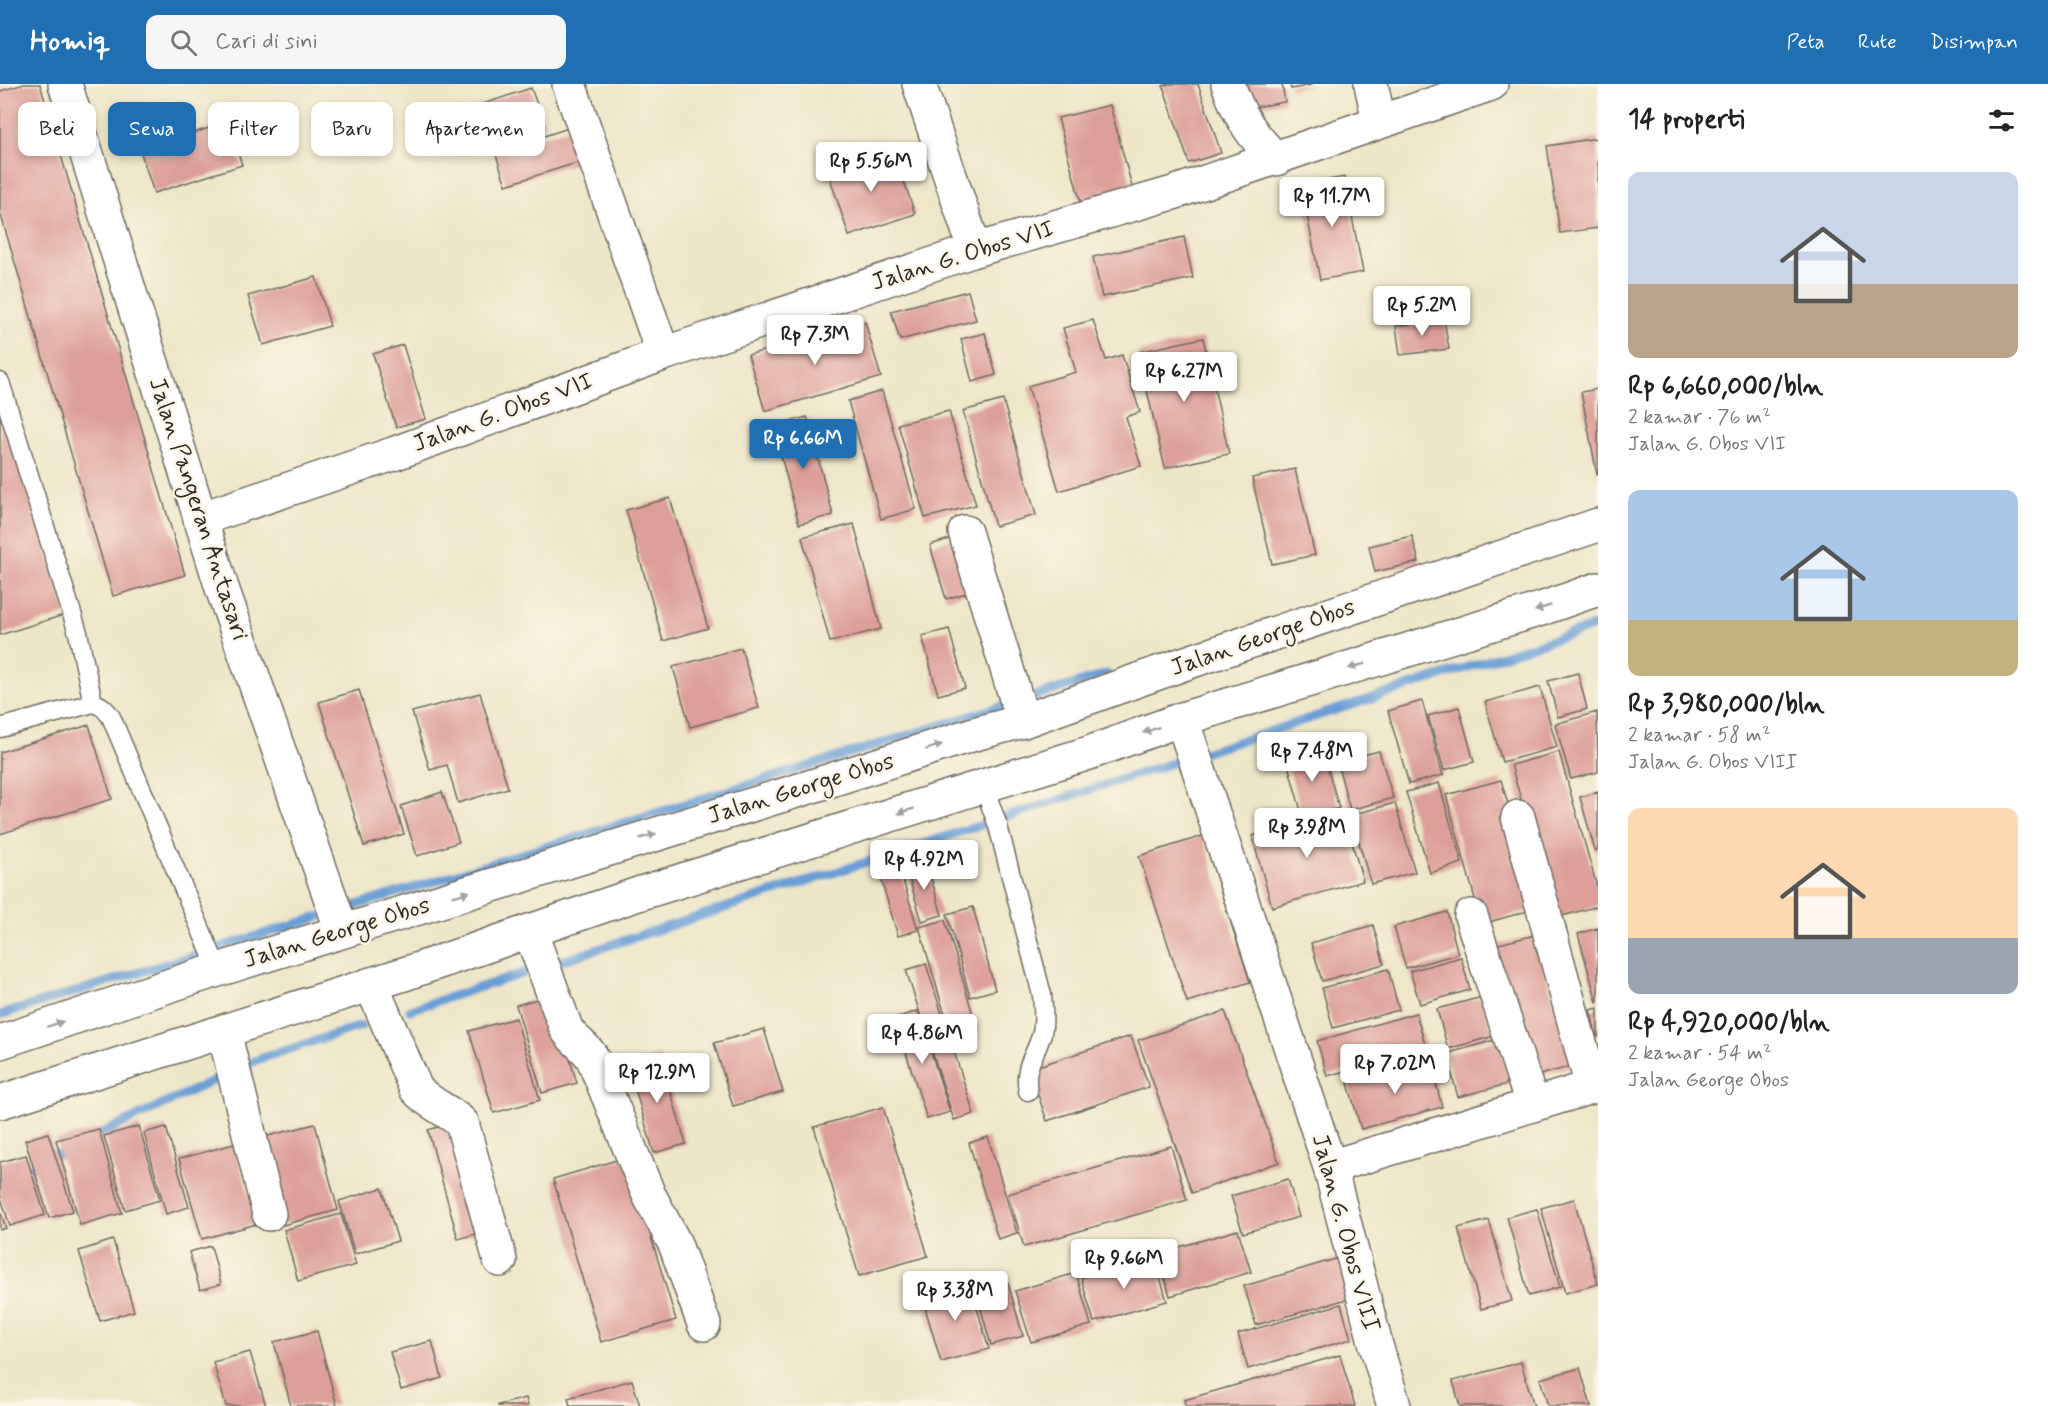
<!DOCTYPE html>
<html lang="id">
<meta charset="utf-8">
<style>
:root{--surface:#fff;--page:#f6f6f6;--text:#222;--muted:#767676;--accent:#1f6fb2}
body{margin:0;font-family:Mynerve,sans-serif;background:var(--page);color:var(--text);height:100vh;display:flex;flex-direction:column;font-size:22px;white-space:nowrap}
*{box-sizing:border-box;margin:0}
p{font-size:20px;color:var(--muted)}
.icon{flex:none;width:33px;height:33px;fill:none;stroke:currentColor;stroke-width:2;stroke-linecap:round;stroke-linejoin:round}
.map{position:relative;flex:1;overflow:hidden}
.side{display:flex;flex-direction:column;background:var(--surface);width:450px}
.side>*{flex:none}
.banner{position:absolute;left:18px;top:18px;width:570px;height:54px;display:flex;gap:12px}
.price{position:absolute;translate:-50% -51px;padding:0 14px;border-radius:6px;background:#fff;color:#222;font-size:20px;line-height:39px;filter:drop-shadow(0 2px 3px #0008)}
.price::after{content:'';position:absolute;left:50%;top:36px;width:18px;height:14px;margin-left:-9px;background:inherit;clip-path:polygon(0 0,100% 0,50% 100%)}
.price.on{background:var(--accent);color:#fff}
ul{padding:0;list-style:none}
li{display:grid;align-content:center;gap:12px;height:318px;padding:0 30px}
li span{display:grid;place-items:center;height:186px;border-radius:12px;color:#555}
li>.icon{margin-inline-start:auto}
span .icon{width:108px;height:108px;fill:#fffc;stroke-width:1}
li b{font-size:26px}
h2{display:flex;justify-content:space-between;align-items:center;height:72px;padding:0 30px;font-size:26px}
.pill{padding:0 21px;border-radius:12px;background:var(--surface);box-shadow:0 3px 9px #0003;font-size:21px;line-height:54px}
.pill.on{background:var(--accent);color:#fff}
header{display:flex;align-items:center;gap:36px;box-sizing:border-box;height:84px;padding:0 30px;background:var(--accent);color:#fff}
header strong{font-size:28px}
nav{display:flex;gap:33px;margin-inline-start:auto;font-size:21px}
.search{width:420px;height:54px;background:var(--page);display:flex;align-items:center;gap:15px;box-sizing:border-box;padding:0 21px;border-radius:12px;color:var(--muted);font-size:22px}
main{display:flex;flex:1;min-height:0}
.map>svg:first-child{display:block}
.lines{fill:none;stroke-linecap:round;stroke-linejoin:round}
.stream{stroke:#699ed6;stroke-width:9}
.building{fill:#dd9f9a}
.service-casing{stroke:#6f6c62;stroke-width:21}
.minor-casing{stroke:#6f6c62;stroke-width:36}
.primary-casing{stroke:#6f6c62;stroke-width:36}
.service{stroke:#fff;stroke-width:18}
.minor{stroke:#fff;stroke-width:33}
.primary{stroke:#fff;stroke-width:33}
.oneway{fill:#a0a0a0}
.labels{text-anchor:middle;dominant-baseline:central;stroke-width:5;stroke-linejoin:round;paint-order:stroke}
.street-label{font-size:24px;fill:#2b2b2b;stroke:#fcf5e5}
</style>
<header>
<strong>Homiq</strong>
<div class="search"><svg class="icon" aria-label="search" viewBox="0 0 24 24"><circle cx="10" cy="10" r="6"/><path d="M15 15l6 6"/></svg>Cari di sini</div>
<nav><a>Peta</a><a>Rute</a><a>Disimpan</a></nav>
</header>
<main>
<div class="map">
<svg width="1598" height="1322" viewBox="0 0 1598 1322">
<rect width="100%" height="100%" fill="#fcf5e5"/>
<filter id="ink" filterUnits="userSpaceOnUse"><feTurbulence type="fractalNoise" baseFrequency=".0167" numOctaves="2"/><feDisplacementMap in="SourceGraphic" scale="12" xChannelSelector="R" yChannelSelector="G"/><feConvolveMatrix kernelMatrix="1 2 1 2 8 2 1 2 1" color-interpolation-filters="sRGB"/></filter>
<filter id="wash" filterUnits="userSpaceOnUse"><feTurbulence type="fractalNoise" baseFrequency=".008" numOctaves="4" result="noise"/><feDisplacementMap in="SourceGraphic" scale="24" xChannelSelector="R" yChannelSelector="G"/><feGaussianBlur stdDeviation="1.35" result="paint"/><feColorMatrix in="noise" values="0 0 0 0 0 0 0 0 0 0 0 0 0 0 0 0 0 1.4 0 .05"/><feComposite in="paint" operator="in"/></filter>
<g filter="url(#wash)">
<rect width="100%" height="100%" fill="#ede6c8"/>
<g class="lines">
<path class="stream" d="M410,926L1598,541
M0,931L1107,590
M92,1054L259,975L361,942
M0,1098L71,1064"/>
</g>
<g id="blocks">
<path class="building" d="M24,0H40L185,491L113,512L0,128V7Z
M1168,0H1198L1221,69L1189,79L1163,2Z
M1245,0H1282L1285,18L1249,24Z
M1290,0H1311V1L1291,5Z
M531,4L545,42L481,63L468,25Z
M1110,21L1134,110L1082,124L1058,34Z
M228,38L242,81L154,109L140,66Z
M575,42L586,76L506,101L495,68Z
M1598,54V144L1560,149L1547,62Z
M894,67L915,130L849,152L828,88Z
M1344,93L1363,188L1320,196L1301,101Z
M1184,153L1193,194L1102,213L1093,173Z
M316,193L330,242L263,261L248,212Z
M968,207L976,236L900,256L891,227Z
M1444,235L1449,265L1400,271L1396,242Z
M1093,236L1106,276L1122,271L1140,328L1126,333L1141,382L1059,407L1028,302L1076,288L1063,244Z
M865,238L881,293L765,327L748,271Z
M985,249L996,291L972,298L961,255Z
M1203,254L1229,370L1165,384L1138,268Z
M403,261L426,335L396,343L373,270Z
M1598,305V390H1597L1581,308Z
M882,307L916,425L881,435L848,317Z
M0,315L67,530L0,551Z
M1003,316L1036,431L995,442L963,327Z
M949,327L976,421L925,434L898,340Z
M807,333L833,431L799,440L773,342Z
M1295,385L1315,471L1272,480L1252,394Z
M670,414L708,544L663,557L626,426Z
M854,440L881,545L830,558L802,453Z
M1412,452L1419,478L1375,488L1369,462Z
M956,453L973,507L946,515L930,461Z
M949,545L965,604L938,611L922,552Z
M741,564L759,624L690,643L673,583Z
M1578,589L1587,625L1558,633L1548,597Z
M1540,603L1557,663L1502,678L1485,618Z
M359,606L404,750L364,762L319,618Z
M480,609L508,704L458,719L447,681L430,686L412,628Z
M1422,617L1443,691L1409,700L1388,627Z
M1459,623L1474,678L1444,686L1428,632Z
M1597,628L1598,688L1571,695L1555,640Z
M89,641L112,715L0,750V668Z
M1322,664L1339,724L1303,734L1286,674Z
M1379,667L1393,714L1350,726L1337,678Z
M1559,668L1598,806V822L1555,834L1511,681Z
M1501,696L1538,824L1482,840L1446,711Z
M1439,699L1462,779L1430,789L1406,708Z
M442,708L459,758L417,772L401,722Z
M1598,708V766L1595,767L1580,713Z
M1395,719L1415,788L1371,800L1351,731Z
M1343,727L1363,797L1272,823L1252,752Z
M1203,752L1250,898L1187,918L1139,772Z
M926,777L942,831L922,837L906,784Z
M900,786L918,846L898,852L880,792Z
M973,823L995,906L970,913L947,830Z
M1447,828L1458,870L1406,884L1394,843Z
M945,836L978,948L952,955L919,843Z
M1373,841L1384,880L1322,897L1311,859Z
M1598,844V918H1597L1578,850Z
M1535,851L1572,982L1533,993L1495,861Z
M1461,873L1470,906L1420,920L1410,887Z
M926,880L974,1030L954,1036L906,886Z
M1388,885L1399,926L1333,944L1322,904Z
M551,911L577,999L542,1009L516,921Z
M1482,913L1494,952L1448,965L1437,925Z
M1598,924V953H1597L1590,926Z
M918,927L950,1028L927,1035L895,934Z
M1225,927L1279,1078L1192,1109L1138,956Z
M1416,929L1426,964L1327,992L1317,957Z
M516,934L540,1016L494,1029L469,947Z
M764,945L783,1008L733,1022L714,959Z
M1131,952L1149,1003L1047,1037L1029,985Z
M1498,955L1511,999L1458,1013L1446,970Z
M660,971L686,1060L654,1069L628,981Z
M1430,976L1442,1023L1361,1045L1348,999Z
M883,1023L928,1172L859,1192L814,1043Z
M452,1039L482,1148L458,1155L428,1046Z
M315,1040L338,1126L283,1141L260,1054Z
M139,1042L160,1116L125,1126L104,1052Z
M166,1043L189,1123L166,1130L144,1049Z
M99,1045L122,1129L80,1141L56,1056Z
M48,1049L73,1127L49,1134L25,1056Z
M988,1053L1017,1149L998,1155L969,1059Z
M234,1060L257,1140L202,1155L179,1075Z
M1171,1062L1187,1116L1024,1163L1008,1110Z
M26,1071L45,1131L10,1142L0,1111V1078Z
M627,1073L676,1236L601,1258L553,1095Z
M1288,1095L1299,1133L1243,1149L1231,1112Z
M382,1104L398,1157L355,1170L339,1117Z
M1574,1115L1598,1200L1565,1209L1541,1124Z
M1537,1125L1560,1203L1529,1212L1507,1133Z
M0,1127L6,1144L0,1146Z
M341,1130L356,1181L298,1197L284,1146Z
M1489,1136L1512,1217L1481,1225L1458,1144Z
M1238,1146L1251,1188L1170,1212L1158,1169Z
M113,1156L134,1227L100,1237L79,1167Z
M211,1162L221,1200L200,1206L189,1168Z
M1154,1173L1167,1217L1094,1238L1081,1194Z
M1339,1174L1351,1214L1256,1241L1244,1202Z
M1076,1189L1091,1241L1031,1258L1015,1207Z
M969,1197L989,1265L941,1278L921,1210Z
M1008,1199L1023,1252L991,1261L976,1208Z
M1341,1220L1351,1255L1248,1285L1238,1250Z
M317,1247L337,1322H291L274,1258Z
M432,1257L442,1294L401,1306L390,1268Z
M250,1268L266,1322H226L213,1278Z
M1340,1271L1355,1322H1186L1184,1316Z
M1521,1278L1534,1322H1460L1453,1297Z
M1580,1284L1591,1322H1548L1540,1295Z
M632,1296L640,1322H570L568,1314Z
M526,1314L528,1322H498V1321Z"/>
</g>
</g>
<g filter="url(#ink)">
<use href="#blocks" fill-opacity="0" stroke="#6f6c62" stroke-width="1.5"/>
<g class="lines">
<defs>
<path id="service" d="M0,298L78,549L93,619
M0,644L93,619C102,621 106,626 111,633L218,886
M984,703L998,742L1042,911C1043,924 1045,936 1042,949C1036,972 1023,981 1028,1007"/>
<path id="minor" d="M65,0L222,504L342,847
M569,0L663,270
M919,0L975,166
M1228,0C1239,32 1252,52 1276,75
M1371,0L1379,37
M200,435L393,370L663,270L975,166L1173,109L1491,0
M965,448L1023,637
M1182,635L1330,1083L1376,1261L1394,1322
M1518,733L1592,1003
M1471,832L1532,1020
M530,847L566,944C573,957 586,962 593,975L649,1111L675,1160L704,1240
M371,900L416,1005C429,1020 448,1026 462,1039L500,1176
M224,948L269,1130
M1330,1083L1598,1001"/>
<path id="primary" d="M0,958L192,894L806,704L974,650L1023,637L1183,580L1598,441
M0,1018L407,889L638,810L1089,669L1182,635L1541,525L1598,505"/>
</defs>
<use href="#service" class="service-casing"/>
<use href="#minor" class="minor-casing"/>
<use href="#primary" class="primary-casing"/>
<use href="#service" class="service"/>
<use href="#minor" class="minor"/>
<use href="#primary" class="primary"/>
</g>
<defs><path id="oneway-solid" d="M-6-.8H1V-3.2L6.5 0L1 3.2V.8H-6Z" transform="scale(1.5)"/></defs>
<g class="oneway">
<use href="#oneway-solid" transform="translate(1543 524) rotate(161)"/>
<use href="#oneway-solid" transform="translate(1357 582) rotate(163)"/>
<use href="#oneway-solid" transform="translate(1151 646) rotate(160)"/>
<use href="#oneway-solid" transform="translate(934 663) rotate(-18)"/>
<use href="#oneway-solid" transform="translate(906 727) rotate(163)"/>
<use href="#oneway-solid" transform="translate(648 752) rotate(-17)"/>
<use href="#oneway-solid" transform="translate(461 810) rotate(-17)"/>
<use href="#oneway-solid" transform="translate(55 940) rotate(-18)"/>
</g>
</g>
<g class="labels">
<g class="street-label">
<text transform="translate(963 172) rotate(-17)">Jalan G. Obos VII</text>
<text transform="translate(503 329) rotate(-20)">Jalan G. Obos VII</text>
<text transform="translate(198 425) rotate(72)">Jalan Pangeran Antasari</text>
<text transform="translate(1263 554) rotate(-19)">Jalan George Obos</text>
<text transform="translate(801 705) rotate(-17)">Jalan George Obos</text>
<text transform="translate(337 849) rotate(-17)">Jalan George Obos</text>
<text transform="translate(1345 1149) rotate(75)">Jalan G. Obos VIII</text>
</g>
</g>
</svg>
<b class="price" style="left:871px;top:109px">Rp 5.56M</b>
<b class="price" style="left:1332px;top:144px">Rp 11.7M</b>
<b class="price" style="left:1422px;top:253px">Rp 5.2M</b>
<b class="price" style="left:815px;top:282px">Rp 7.3M</b>
<b class="price" style="left:1184px;top:319px">Rp 6.27M</b>
<b class="price on" style="left:803px;top:386px">Rp 6.66M</b>
<b class="price" style="left:1312px;top:699px">Rp 7.48M</b>
<b class="price" style="left:1307px;top:775px">Rp 3.98M</b>
<b class="price" style="left:924px;top:807px">Rp 4.92M</b>
<b class="price" style="left:922px;top:981px">Rp 4.86M</b>
<b class="price" style="left:1395px;top:1011px">Rp 7.02M</b>
<b class="price" style="left:657px;top:1020px">Rp 12.9M</b>
<b class="price" style="left:1124px;top:1206px">Rp 9.66M</b>
<b class="price" style="left:955px;top:1238px">Rp 3.38M</b>
<div class="banner">
<a class="pill">Beli</a>
<a class="pill on">Sewa</a>
<a class="pill">Filter</a>
<a class="pill">Baru</a>
<a class="pill">Apartemen</a>
</div>
</div>
<section class="side">
<h2>14 properti<svg class="icon" aria-label="filters" viewBox="0 0 24 24"><path d="M4 7h16M4 17h16"/><circle cx="9" cy="7" r="2"/><circle cx="15" cy="17" r="2"/></svg></h2>
<ul>
<li><span style="background:linear-gradient(#c9d6e8 60%,#b9a48a 0)"><svg class="icon" aria-label="home" viewBox="0 0 24 24"><path d="M3 11l9-7 9 7M6 9v11h12V9"/></svg></span><div><b>Rp 6,660,000/bln</b><p>2 kamar · 76 m²</p><p>Jalan G. Obos VII</p></div></li>
<li><span style="background:linear-gradient(#a9c7e8 70%,#c2b280 0)"><svg class="icon" aria-label="home" viewBox="0 0 24 24"><path d="M3 11l9-7 9 7M6 9v11h12V9"/></svg></span><div><b>Rp 3,980,000/bln</b><p>2 kamar · 58 m²</p><p>Jalan G. Obos VIII</p></div></li>
<li><span style="background:linear-gradient(#ffd9b3 70%,#9aa5b1 0)"><svg class="icon" aria-label="home" viewBox="0 0 24 24"><path d="M3 11l9-7 9 7M6 9v11h12V9"/></svg></span><div><b>Rp 4,920,000/bln</b><p>2 kamar · 54 m²</p><p>Jalan George Obos</p></div></li>
</ul>
</section>
</main>
